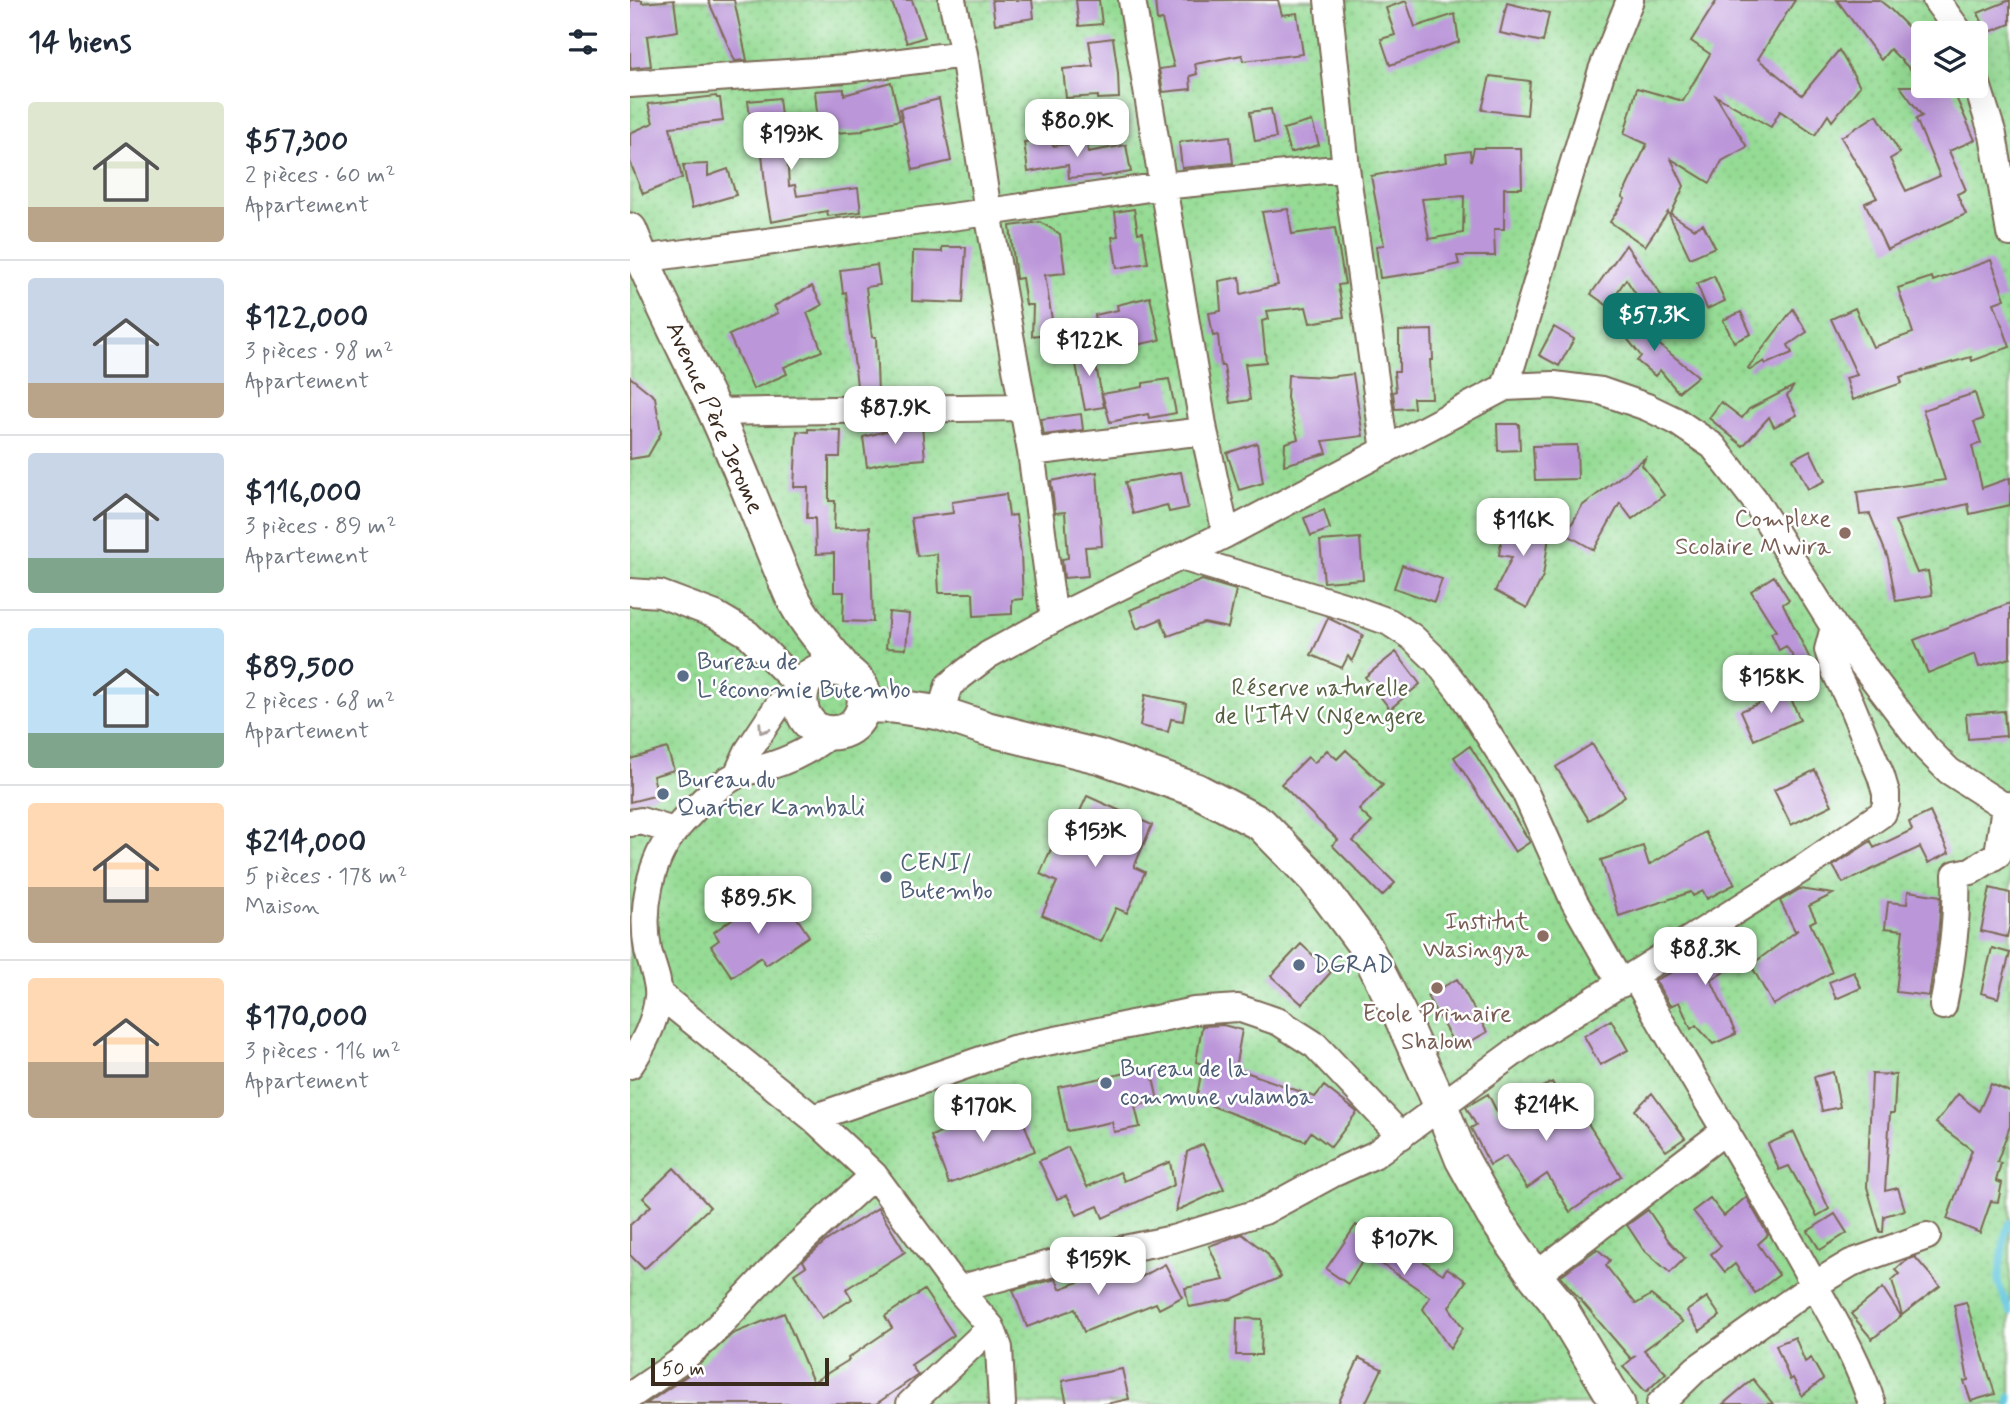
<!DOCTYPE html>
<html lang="fr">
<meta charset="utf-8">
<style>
:root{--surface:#fff;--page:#f2f2f3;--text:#1f2937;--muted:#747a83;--line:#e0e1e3;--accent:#0f766e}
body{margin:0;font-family:Mynerve,sans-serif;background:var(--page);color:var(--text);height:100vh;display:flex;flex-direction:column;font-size:26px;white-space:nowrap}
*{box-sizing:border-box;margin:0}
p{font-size:23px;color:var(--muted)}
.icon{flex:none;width:38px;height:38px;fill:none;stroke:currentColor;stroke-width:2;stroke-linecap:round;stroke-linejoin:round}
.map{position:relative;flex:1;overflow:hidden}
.panel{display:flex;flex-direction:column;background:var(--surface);width:630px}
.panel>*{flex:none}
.tools{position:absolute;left:1281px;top:21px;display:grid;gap:14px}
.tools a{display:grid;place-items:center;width:77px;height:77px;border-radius:7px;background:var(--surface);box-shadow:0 7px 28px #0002;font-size:35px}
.scale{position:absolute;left:21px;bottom:18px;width:178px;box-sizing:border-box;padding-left:7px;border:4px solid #3b2a1e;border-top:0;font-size:19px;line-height:24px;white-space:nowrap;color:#3b2a1e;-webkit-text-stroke:5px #fff;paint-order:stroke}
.price{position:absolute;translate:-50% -60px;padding:0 16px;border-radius:14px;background:#fff;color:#222;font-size:23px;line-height:46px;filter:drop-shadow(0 2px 4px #0008)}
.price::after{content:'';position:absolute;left:50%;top:42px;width:21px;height:16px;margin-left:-10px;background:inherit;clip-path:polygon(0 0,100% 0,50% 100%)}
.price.active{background:var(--accent);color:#fff}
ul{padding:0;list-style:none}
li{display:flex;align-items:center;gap:21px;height:175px;padding:0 28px}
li+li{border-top:2px solid var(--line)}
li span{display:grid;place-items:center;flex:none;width:196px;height:140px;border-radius:7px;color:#555}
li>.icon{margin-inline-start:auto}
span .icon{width:84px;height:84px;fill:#fffc;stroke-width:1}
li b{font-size:30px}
h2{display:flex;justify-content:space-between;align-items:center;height:84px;padding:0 28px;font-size:30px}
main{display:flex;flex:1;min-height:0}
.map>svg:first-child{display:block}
.park{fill:url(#park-dots);stroke:#688259;stroke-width:2;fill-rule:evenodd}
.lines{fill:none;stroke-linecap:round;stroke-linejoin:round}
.stream{stroke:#5fc5dc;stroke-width:7}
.building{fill:#bb96d9;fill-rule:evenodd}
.minor-casing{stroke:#7b6956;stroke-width:30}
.tertiary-casing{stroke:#7b6956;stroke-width:37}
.minor{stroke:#fff;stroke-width:26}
.tertiary{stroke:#fff;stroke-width:33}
.oneway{stroke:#a79f9a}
.education-dot{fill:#8d6e63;stroke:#fff;stroke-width:2.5}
.service-dot{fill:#5c6f8a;stroke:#fff;stroke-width:2.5}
.labels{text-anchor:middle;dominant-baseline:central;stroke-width:5;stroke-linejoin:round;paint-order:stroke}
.street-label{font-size:24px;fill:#3b2a1e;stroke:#fff}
.education-label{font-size:24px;fill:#785e54;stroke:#fff;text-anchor:end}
.service-label{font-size:24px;fill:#4e5e75;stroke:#fff;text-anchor:start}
.park-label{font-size:24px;fill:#565f41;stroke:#fff}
</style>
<main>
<section class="panel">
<h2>14 biens<svg class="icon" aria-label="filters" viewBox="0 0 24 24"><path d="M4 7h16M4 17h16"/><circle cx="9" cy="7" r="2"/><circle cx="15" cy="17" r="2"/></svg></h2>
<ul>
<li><span style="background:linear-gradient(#dfe7d0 75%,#b9a48a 0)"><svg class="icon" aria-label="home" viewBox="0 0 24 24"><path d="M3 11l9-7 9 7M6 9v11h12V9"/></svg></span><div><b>$57,300</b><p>2 pièces · 60 m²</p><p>Appartement</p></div></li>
<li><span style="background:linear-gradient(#c9d6e8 75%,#b9a48a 0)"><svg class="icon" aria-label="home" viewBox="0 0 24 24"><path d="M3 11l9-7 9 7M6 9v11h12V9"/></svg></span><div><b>$122,000</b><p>3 pièces · 98 m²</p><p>Appartement</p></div></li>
<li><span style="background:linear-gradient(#c9d6e8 75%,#7fa58c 0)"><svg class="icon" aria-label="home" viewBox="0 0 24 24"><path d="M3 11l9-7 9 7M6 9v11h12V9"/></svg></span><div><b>$116,000</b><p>3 pièces · 89 m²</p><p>Appartement</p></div></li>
<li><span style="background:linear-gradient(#bfe0f5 75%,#7fa58c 0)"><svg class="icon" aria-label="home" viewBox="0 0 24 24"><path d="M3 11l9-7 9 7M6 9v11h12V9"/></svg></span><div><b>$89,500</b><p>2 pièces · 68 m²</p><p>Appartement</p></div></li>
<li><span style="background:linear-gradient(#ffd9b3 60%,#b9a48a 0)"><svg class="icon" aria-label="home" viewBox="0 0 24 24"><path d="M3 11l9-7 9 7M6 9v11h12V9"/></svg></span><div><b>$214,000</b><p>5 pièces · 178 m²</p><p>Maison</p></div></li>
<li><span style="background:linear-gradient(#ffd9b3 60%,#b9a48a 0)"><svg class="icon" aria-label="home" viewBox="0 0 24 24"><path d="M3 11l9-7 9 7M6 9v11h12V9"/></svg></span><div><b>$170,000</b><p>3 pièces · 116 m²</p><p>Appartement</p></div></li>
</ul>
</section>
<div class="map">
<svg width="1380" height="1404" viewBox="0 0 1380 1404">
<defs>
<pattern id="park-dots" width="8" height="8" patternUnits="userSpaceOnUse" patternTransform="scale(1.75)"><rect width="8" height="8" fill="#95db94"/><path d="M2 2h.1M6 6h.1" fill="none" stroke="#81bc7f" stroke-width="1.8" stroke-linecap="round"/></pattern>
</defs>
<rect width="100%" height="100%" fill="#fff"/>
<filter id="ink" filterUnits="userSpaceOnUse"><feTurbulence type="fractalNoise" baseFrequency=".0143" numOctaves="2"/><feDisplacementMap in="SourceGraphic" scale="14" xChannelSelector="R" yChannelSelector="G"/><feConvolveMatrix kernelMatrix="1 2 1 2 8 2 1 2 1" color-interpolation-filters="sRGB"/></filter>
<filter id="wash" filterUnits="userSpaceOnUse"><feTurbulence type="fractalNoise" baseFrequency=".00686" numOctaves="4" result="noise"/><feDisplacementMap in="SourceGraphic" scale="28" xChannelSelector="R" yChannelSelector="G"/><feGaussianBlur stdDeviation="1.57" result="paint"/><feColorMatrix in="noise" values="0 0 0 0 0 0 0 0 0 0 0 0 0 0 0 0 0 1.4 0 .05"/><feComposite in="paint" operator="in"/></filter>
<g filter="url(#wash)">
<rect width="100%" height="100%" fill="#f1debf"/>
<path class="park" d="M0,0H1380V1404H0ZM1293,33H1346V86H1293Z"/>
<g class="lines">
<path class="stream" d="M1380,1223L1375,1234L1368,1282L1380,1312
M1379,1404L1380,1396"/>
</g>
<g id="blocks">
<path class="building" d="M0,0H12V3L44,0L48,31L17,36L21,66L0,68Z
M78,0H104L117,60L105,61Z
M261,0H282L295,37L277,43Z
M362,0H402L404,18L365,24Z
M446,0H469L472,24L449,26Z
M525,0H648L652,15L667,13L673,54L613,61L612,55L565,64L567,74L560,76L561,89L533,92L529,69L544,67L532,20L527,21Z
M1087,0H1165L1128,59L1172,95L1209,50L1230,86L1202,121L1198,115L1185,135L1150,111L1141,127L1086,96L1117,147L1092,161L1080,183L1041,159L1054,186L1041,214L1064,229L1073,224L1085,247L1060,258L1038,212L1015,246L980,222L995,199L992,197L1017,144L994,134L1007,88L1053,101L1080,54L1061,41Z
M1207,0H1249L1258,7L1293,42V82L1260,49L1251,60Z
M1380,0V24L1357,33L1348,13Z
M776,1L785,27L825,14L829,42L760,65L751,39L765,35L756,8Z
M877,3L919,13L913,42L870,33Z
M483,38L488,73L489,98L468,99V96L436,98L433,69L463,66L459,41Z
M860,76L900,81L897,115L852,110Z
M261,82L270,120L233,129V131L189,134L185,91L214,89V95Z
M1270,86H1321L1345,140L1319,151L1336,190L1327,194L1336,214L1257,250L1235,203L1247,198L1211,137L1247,115L1270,153L1260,159L1276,191L1310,176L1286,119L1292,116Z
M86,96L87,98H90L93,121L40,127L52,178L13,194L0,162V133L23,123L18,104Z
M149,98L153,134H156L159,186L165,185L167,196L228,188L231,212L198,216L197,211L141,222L136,194L129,124L121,125L118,101Z
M309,99L321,161L283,170L270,109Z
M641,109L646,138L625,141L620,112Z
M682,121L689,145L660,153L653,129Z
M600,136L603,163L552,168L549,142Z
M421,138L423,146L457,142L458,152L496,145L501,172L471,177L470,175L439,178L438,165L398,172L394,142Z
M844,148H891L892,188H874V229H864L865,256H827L829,264L793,272L750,278L746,246L754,245L741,176L817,162L816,154L840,151L841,161ZM834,196L833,233L799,239L792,199Z
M78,164V176L98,169L106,195L62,208L53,165Z
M504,209L508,233L513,232L518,263L487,268L482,237L488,236L485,212Z
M658,209L662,234L705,228L715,284L708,285L714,317L680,323L676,307L637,311L639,319L632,321L636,362L615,364L620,400L600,403L594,366H591L588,335L583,336L579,313L591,311L589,281L610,277L611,294L648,285L632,212Z
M410,222L430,234L435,273L415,275L424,333L402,336L403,305H396L392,278L386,279L380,226Z
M996,245L1037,304L1020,316L996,279L978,306L961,294Z
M312,247H336L333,303L282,301L283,251L312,252Z
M1361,260L1375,299L1364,303L1380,347L1342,361L1341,357L1270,377L1272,383L1223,400L1216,378L1227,375L1201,319L1225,308L1243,347L1283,333L1268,288L1302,277L1303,281Z
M247,265L250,285L236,287L242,337H246L248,394H228L216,292L213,293L210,270Z
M1084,276L1095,301L1077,309L1067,284Z
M182,286L192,305L177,313L192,351L154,367L157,374L123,389L99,335L148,313L144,306Z
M520,297L530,340L472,352L465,315L488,310L487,305Z
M983,307L1042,355L1068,376L1048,392L1030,370L1025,376L1007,361L1011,356L977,313Z
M1163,309L1177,332L1158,345L1162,353L1136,364L1134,361L1120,370L1118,368Z
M1111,312L1121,334L1104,342L1093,320Z
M924,327L944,339L929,366L909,355Z
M802,330L803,360H800L802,398H783L784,408L765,409L763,392L766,391L764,372H769V331Z
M462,345L474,407L455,410L443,349Z
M723,374L733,436L693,441L697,453L654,465L655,443L668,439L657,398L658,375L698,377Z
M0,377L25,397L31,433L18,456L0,459Z
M539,379L546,413L519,418L518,414L480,422L472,394L513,387V383Z
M1164,386L1157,396L1167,415L1144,427L1139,417L1113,446L1079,418L1091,402L1112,418L1119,409Z
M1345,393L1353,419L1344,422L1351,443L1342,446L1352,488L1380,478V505L1340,514L1338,504L1265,521L1287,573L1298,571L1302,595L1266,601L1258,558L1240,514L1230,515L1227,492L1315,480L1293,410Z
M451,414L453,430L414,435L411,419Z
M867,424H889L890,450L868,451Z
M292,426L295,459L258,462L237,467L233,437L268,428Z
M178,429L211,430L210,457H199V501H205L204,529L240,527L243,622L213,621L214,592H204V553L186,554L185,518H177L178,487H164L167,431L178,432Z
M627,443L633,483L609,490L597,453Z
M947,445L948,479L905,480L903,446Z
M1180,450L1195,481L1178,489L1163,459Z
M1015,458L1012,465L1034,495L1002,519L990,503L964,550L936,534L952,506Z
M467,472L472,546L455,547L458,576L434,578L432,559L438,558L435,512L425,513L421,481Z
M551,472L558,508L539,512L537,505L503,514L495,482Z
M376,494L379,516L386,515L391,554L393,599L382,600V614L344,616L343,593H309L307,554L287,556L281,518L323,513L322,502Z
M694,510L700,529L681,536L674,518Z
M875,516L921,523L913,576L897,608L865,591L882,557L869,555Z
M730,538L733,579L694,582L690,541Z
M772,565L812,579L804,602L764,588Z
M1144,576L1159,600L1153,604L1181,661L1170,667L1156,646L1149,650L1141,633L1146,631L1121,591Z
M572,580L606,590L598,628L574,623L538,636L531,619L507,629L500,610Z
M1380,603V658L1349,667L1345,654L1298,673L1284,640Z
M259,612L279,614L276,649L256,648Z
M698,618L733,635L722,661L718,656L712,668L681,655Z
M766,652L790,684L760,709L735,677Z
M1158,691L1170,720L1124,740L1111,711Z
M515,695L556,703L553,721L541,719L538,732L510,726Z
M1374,711L1376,736L1338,739L1336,714Z
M962,744L995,796L959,820L926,767Z
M840,746L900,842L885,852L824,757Z
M37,748L44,770L23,776L28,795L0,802V759Z
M697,750L707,759L716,750L753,785L729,810L742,822L723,841L765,883L752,896L702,845L708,840L651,784L678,757L684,763Z
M1185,770L1202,805L1161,825L1144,790Z
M457,796L522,825L504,867L515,872L497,913L486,908L471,942L412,915L427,882L410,874L428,833L438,837Z
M1300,812L1319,853L1298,863L1290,847L1213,883L1203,866L1241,841L1244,848L1282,830L1279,822Z
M1075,832L1105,884L1077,899L1073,891L1063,896L1061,892L989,916L971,860L1013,846L1019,865Z
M1360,888L1380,893V924L1377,937L1351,931Z
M1170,889L1203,894L1179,906L1186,920L1180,923L1202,972L1143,1005L1121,965L1168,930L1165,931L1150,901Z
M1278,891L1311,896L1308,939L1299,996L1266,992L1273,930L1255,928L1258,902L1277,904Z
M153,897L179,936L136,965L131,957L102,977L81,946L89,940L84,932L123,904L129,913Z
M1107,930L1122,955L1081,980L1106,1034L1083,1044L1066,1025L1061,1029L1049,1002L1040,1006L1025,980L1063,962L1061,959L1091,944L1089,941Z
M671,944L701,972L672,1004L641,976Z
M1362,948L1380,953L1368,998L1351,993Z
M1224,972L1231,988L1206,999L1199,982Z
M827,979L857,1032L827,1049L797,996Z
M981,1020L998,1050L970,1065L954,1036Z
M593,1025L612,1030L605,1068L685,1097L694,1086L727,1112L701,1147L681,1132L675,1141L566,1100L573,1064L566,1062L572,1026Z
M521,1068L528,1101L505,1106L510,1127L484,1132L482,1122L437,1131L428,1087Z
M1203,1072L1210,1107L1192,1111L1184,1077Z
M1242,1074L1266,1075L1264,1113H1260L1255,1191L1268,1188L1275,1210L1254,1216L1253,1232H1250L1237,1187Z
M922,1082L932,1100L946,1090L958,1106L952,1110L956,1116L954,1117L991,1176L940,1212L917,1174L897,1188L876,1156L860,1165L841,1128L846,1125L836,1107L858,1094L867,1112Z
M1361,1084L1380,1092V1126L1367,1162L1371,1163L1366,1181L1372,1183L1368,1202L1361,1201L1350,1233L1317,1219L1342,1150L1306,1123L1328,1094L1349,1111Z
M1022,1093L1055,1138L1036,1151L1005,1110Z
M386,1103L405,1151L319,1184L301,1136Z
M1164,1132L1199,1209L1187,1216L1159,1166L1149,1170L1138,1144Z
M573,1144L594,1189L546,1211L557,1152Z
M438,1147L457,1187L490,1172L494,1181L540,1162L544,1185L473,1218L468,1206L447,1215L437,1195L427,1199L409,1161Z
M44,1168L80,1207L14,1269L0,1255V1225L21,1206L13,1198Z
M1116,1197L1138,1235L1128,1244L1149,1275L1125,1293L1105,1264L1095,1272L1081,1254L1091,1246L1063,1211L1080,1198L1094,1216Z
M248,1208L275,1252L216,1289L222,1299L192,1318L164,1274L176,1266L173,1261L196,1241Z
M1018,1210L1039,1241L1055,1258L1040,1273L1013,1249L997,1225Z
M1205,1214L1217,1233L1190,1250L1178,1231Z
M726,1225L750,1241L753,1236L813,1274L817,1268L836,1281L819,1307L833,1328L820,1349L793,1309L800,1297L737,1254L718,1284L696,1269Z
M612,1234L637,1253L651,1277L602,1299L559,1307L555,1288L594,1280L579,1246Z
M967,1249L980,1260L976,1266L1006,1304L1021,1295L1053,1322L1014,1350L1036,1373L1016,1392L993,1367L1006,1355L1001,1359L930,1276Z
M1285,1257L1310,1286L1272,1315L1262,1280L1269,1274L1265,1270L1276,1260Z
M535,1264L552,1297L529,1309L526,1303L454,1332L445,1309L397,1327L383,1290L426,1279L430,1289L495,1265L502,1282Z
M1253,1288L1271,1316L1242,1339L1221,1314Z
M294,1290L324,1335L281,1365L288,1375L246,1404H16L58,1375L102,1334L154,1313L183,1382L219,1360L218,1358L262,1328L255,1316Z
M1077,1297L1090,1316L1070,1331L1057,1311Z
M1336,1302L1365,1394L1341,1401L1334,1381L1338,1380L1324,1305Z
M607,1318L632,1319L631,1355H606Z
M1165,1337L1175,1362L1181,1358L1193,1379L1172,1396L1163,1378L1160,1380L1146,1345Z
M729,1358L752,1369L735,1404H708Z
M492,1369L499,1399L476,1404H437L432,1381Z
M1123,1379L1143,1404H1093Z"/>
</g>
</g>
<g filter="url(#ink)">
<use href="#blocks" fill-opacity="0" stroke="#7b6956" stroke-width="2"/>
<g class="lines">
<defs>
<path id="minor" d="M322,0L334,54L358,212L401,452L424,619
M502,0L574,431L596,534
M698,0L716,168L755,451
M1306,0L1330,33
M1346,81L1363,135L1380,233
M0,84L216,69L334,54
M11,259L358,212L532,186L716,168
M875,387L972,70L1000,0
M84,412L392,407
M401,452L574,431
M551,557L720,608L759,622L782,637L806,660L832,694L894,790L944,901L991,984
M0,592L30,594L86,615L118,634L172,689
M310,713L319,685L358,655L424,619L596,534L875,387L924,385L971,391L1017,407L1046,421L1083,446L1124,499L1204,627L1296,748L1319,771L1375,807L1380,805
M107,775L118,751L148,706L171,693
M0,823L11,821L44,831
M1004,975C1060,1075 1121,1171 1176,1270C1200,1314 1227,1356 1242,1404
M29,994L183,1118L244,1175L328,1289L361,1327L369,1348L372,1404
M1313,1006C1322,962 1328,919 1326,874L1341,871L1368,854L1375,807
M0,1065C13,1046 26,1020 28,997C30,982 21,964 18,950C11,910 19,861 46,829C63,810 83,788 105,776C114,771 126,770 136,767C161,760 181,750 201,733
M183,1118L383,1049L564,1011L608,1008L649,1022L685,1045L771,1136
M905,1276L1096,1130
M328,1289L416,1265L543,1239L634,1211L702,1174L744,1155L905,1037L1175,867L1253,813L1256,804V793L1251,776L1221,704L1205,671L1198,650L1204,627
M0,1396L48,1363L76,1339L149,1262L244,1175
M280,1404L361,1327
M1030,1404L1066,1369L1184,1285L1221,1263L1297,1236"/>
<path id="tertiary" d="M0,230C24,291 55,349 83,408C110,466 132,526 157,585C169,616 192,641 213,667C218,674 227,678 231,686C235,694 235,704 232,712C228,722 220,730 209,732C159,742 155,654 216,671
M234,706H263L310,713L358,729L471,757L566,790L631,824L685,879L735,946L769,1013L810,1104L832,1159L863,1215L905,1276L928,1304L988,1404"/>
</defs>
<use href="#minor" class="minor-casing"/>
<use href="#tertiary" class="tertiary-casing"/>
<use href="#minor" class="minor"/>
<use href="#tertiary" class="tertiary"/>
</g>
<defs><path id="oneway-chevron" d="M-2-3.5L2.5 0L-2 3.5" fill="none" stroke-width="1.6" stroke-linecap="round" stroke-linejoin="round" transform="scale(1.75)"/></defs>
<use class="oneway" href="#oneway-chevron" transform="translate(133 729) rotate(123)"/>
</g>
<g class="education-dot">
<circle cx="1215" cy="533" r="7"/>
<circle cx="913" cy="936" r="7"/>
<circle cx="807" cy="988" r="7"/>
</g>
<g class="service-dot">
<circle cx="53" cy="676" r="7"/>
<circle cx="33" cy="794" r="7"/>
<circle cx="256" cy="877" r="7"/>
<circle cx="669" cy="965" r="7"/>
<circle cx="476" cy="1083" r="7"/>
</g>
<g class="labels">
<g class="street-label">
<text transform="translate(84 418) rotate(66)">Avenue Père Jerome</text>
</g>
<g class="education-label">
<text x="1201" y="519">Complexe<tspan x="1201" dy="28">Scolaire Mwira</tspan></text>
<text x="899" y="922">Institut<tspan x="899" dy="28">Wasingya</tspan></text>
<text x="807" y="1014" text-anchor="middle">Ecole Primaire<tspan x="807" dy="28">Shalom</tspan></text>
</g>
<g class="service-label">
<text x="67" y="662">Bureau de<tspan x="67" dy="28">L'économie Butembo</tspan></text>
<text x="47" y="780">Bureau du<tspan x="47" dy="28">Quartier Kambali</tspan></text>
<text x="270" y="863">CENI/<tspan x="270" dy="28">Butembo</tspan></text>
<text x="683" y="965">DGRAD</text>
<text x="490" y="1069">Bureau de la<tspan x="490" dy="28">commune vulamba</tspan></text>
</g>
<g class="park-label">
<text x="690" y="688">Réserve naturelle<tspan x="690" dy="28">de l'ITAV (Ngengere</tspan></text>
</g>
</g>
</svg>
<div class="tools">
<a><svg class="icon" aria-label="layers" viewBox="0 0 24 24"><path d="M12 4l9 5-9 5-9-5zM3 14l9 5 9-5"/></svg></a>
</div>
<div class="scale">50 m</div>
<b class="price" style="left:447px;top:159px">$80.9K</b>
<b class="price" style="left:161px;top:172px">$193K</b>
<b class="price active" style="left:1024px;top:353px">$57.3K</b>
<b class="price" style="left:459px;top:378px">$122K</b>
<b class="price" style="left:265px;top:446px">$87.9K</b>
<b class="price" style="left:893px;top:558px">$116K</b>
<b class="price" style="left:1141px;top:715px">$158K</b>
<b class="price" style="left:465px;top:869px">$153K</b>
<b class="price" style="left:128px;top:936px">$89.5K</b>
<b class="price" style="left:1075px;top:987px">$88.3K</b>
<b class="price" style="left:916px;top:1143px">$214K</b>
<b class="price" style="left:353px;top:1144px">$170K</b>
<b class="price" style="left:774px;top:1277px">$107K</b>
<b class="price" style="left:468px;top:1297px">$159K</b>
</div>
</main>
